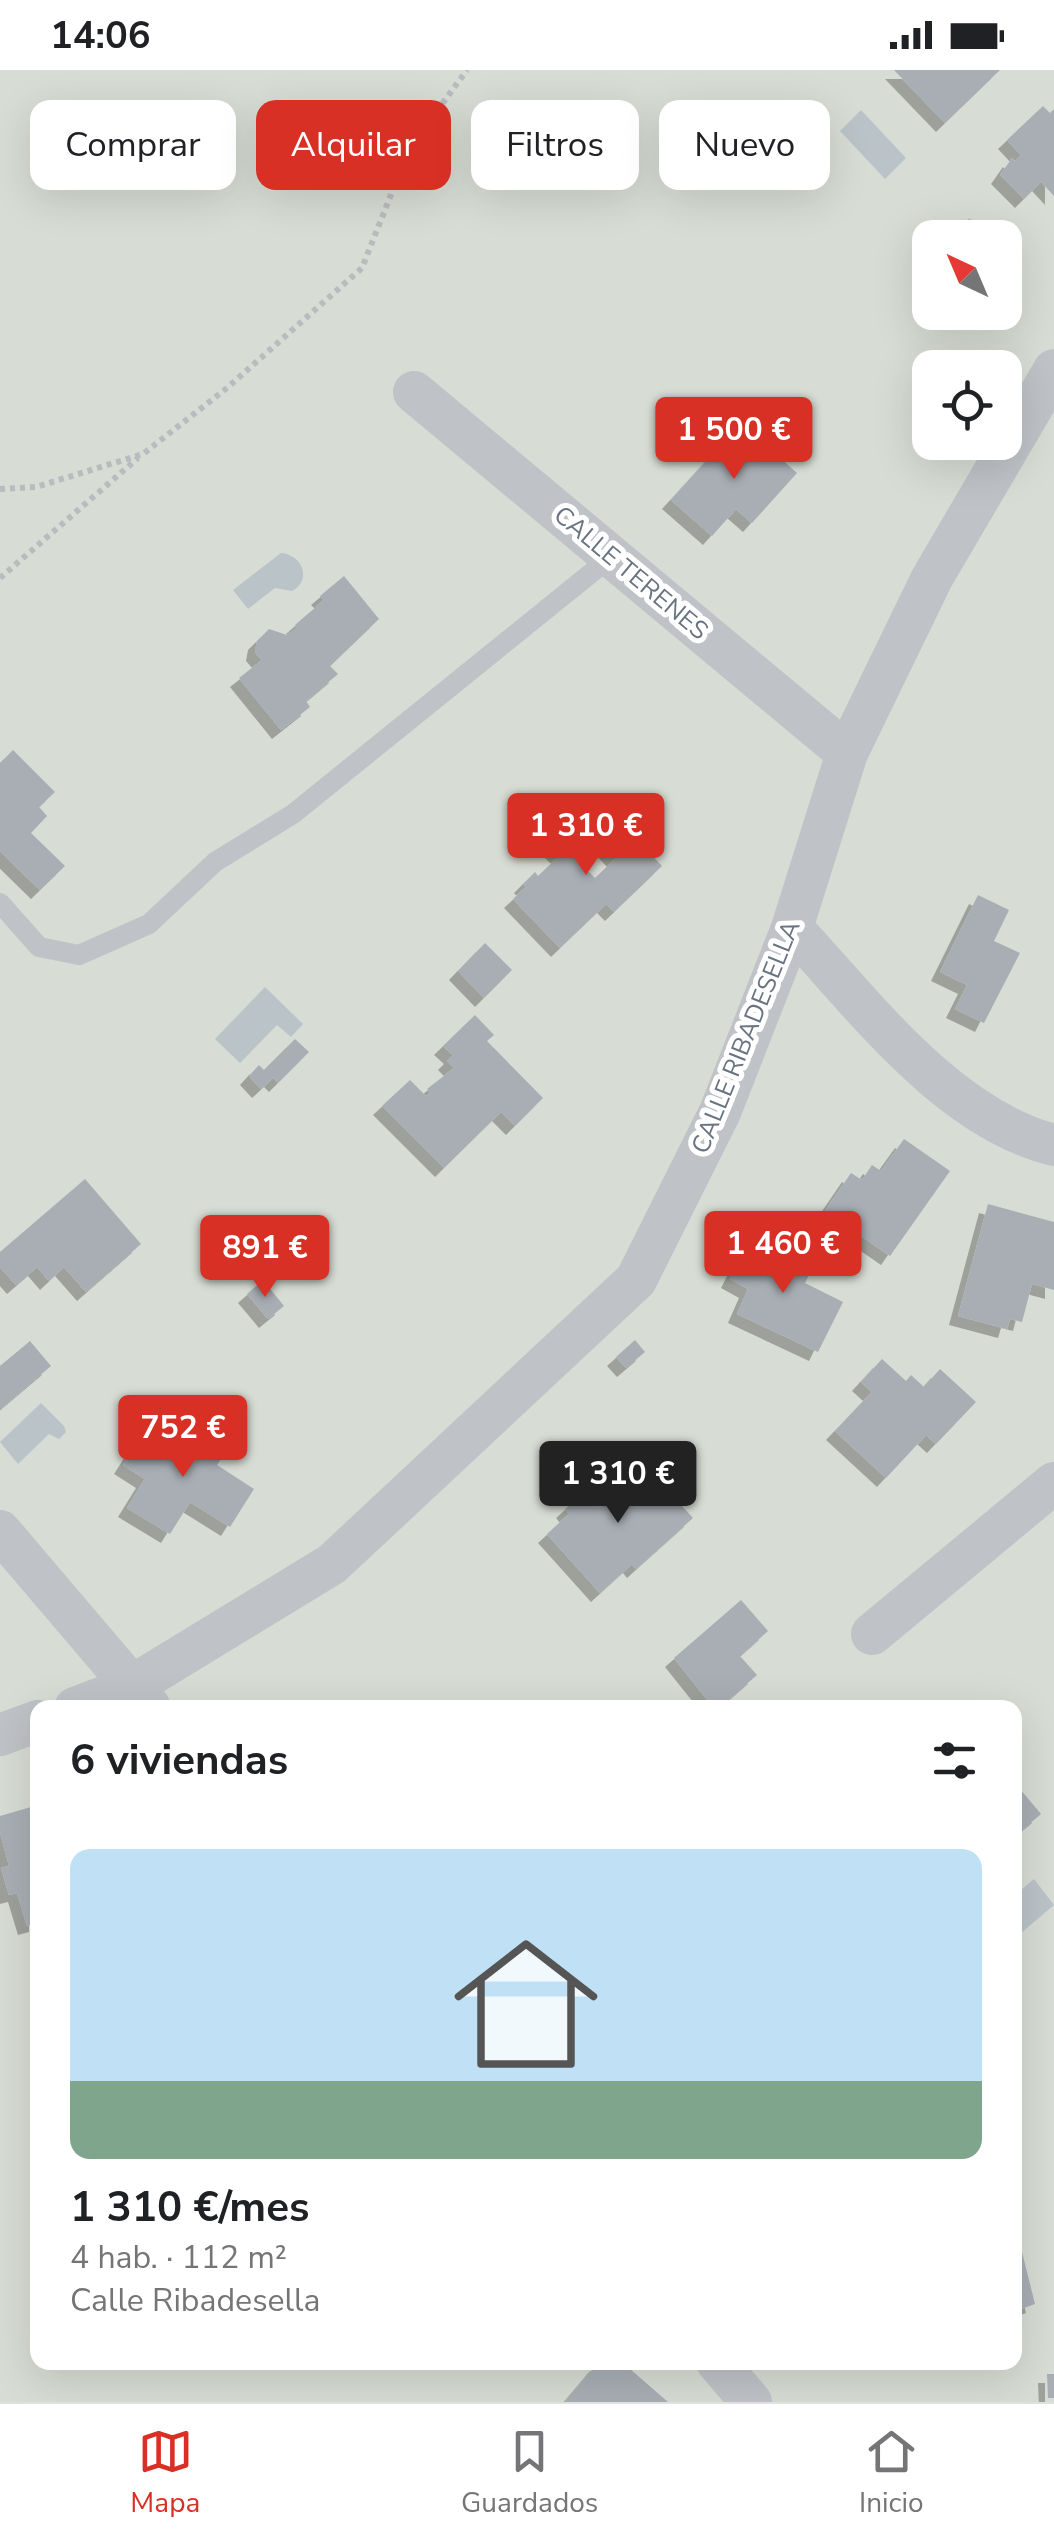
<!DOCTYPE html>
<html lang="es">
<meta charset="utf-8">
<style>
:root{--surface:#fff;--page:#f6f6f6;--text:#202124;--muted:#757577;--line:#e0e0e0;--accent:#d93025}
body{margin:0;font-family:"Nunito Sans",sans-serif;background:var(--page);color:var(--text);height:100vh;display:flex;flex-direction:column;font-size:38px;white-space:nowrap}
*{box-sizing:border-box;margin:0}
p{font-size:32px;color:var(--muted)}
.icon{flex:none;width:55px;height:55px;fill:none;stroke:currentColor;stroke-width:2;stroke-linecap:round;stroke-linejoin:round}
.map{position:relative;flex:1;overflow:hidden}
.panel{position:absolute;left:30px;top:1630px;width:992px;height:670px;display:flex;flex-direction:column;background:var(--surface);border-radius:20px;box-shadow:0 10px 40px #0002}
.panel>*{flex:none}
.hud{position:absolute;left:30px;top:30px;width:995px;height:90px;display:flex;gap:20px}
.needle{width:65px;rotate:316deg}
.fabs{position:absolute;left:912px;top:150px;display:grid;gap:20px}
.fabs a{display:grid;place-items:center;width:110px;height:110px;border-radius:20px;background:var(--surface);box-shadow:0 10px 40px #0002;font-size:50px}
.price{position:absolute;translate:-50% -85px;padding:0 22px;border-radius:10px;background:var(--accent);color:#fff;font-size:32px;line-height:65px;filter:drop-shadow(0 2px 5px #0008)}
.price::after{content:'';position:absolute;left:50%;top:60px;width:30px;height:22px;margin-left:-15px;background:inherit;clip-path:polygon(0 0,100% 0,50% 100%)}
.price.active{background:#222;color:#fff}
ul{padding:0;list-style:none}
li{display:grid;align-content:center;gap:20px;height:530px;padding:0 40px}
li span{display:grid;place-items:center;height:310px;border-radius:20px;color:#555}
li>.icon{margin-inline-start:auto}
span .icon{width:180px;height:180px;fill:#fffc;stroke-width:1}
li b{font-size:42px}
h2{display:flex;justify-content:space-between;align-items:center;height:120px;padding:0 40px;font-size:42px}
.tag{padding:0 35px;border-radius:20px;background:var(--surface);box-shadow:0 10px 40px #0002;font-size:35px;line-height:90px}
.tag.active{background:var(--accent);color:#fff}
.status{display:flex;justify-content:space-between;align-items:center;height:70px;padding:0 50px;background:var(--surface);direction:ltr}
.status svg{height:28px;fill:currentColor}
.tabs{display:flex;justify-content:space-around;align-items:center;height:140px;border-top:2px solid var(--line);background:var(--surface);font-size:28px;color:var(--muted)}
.tabs a{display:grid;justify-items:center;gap:5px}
.tabs .active{color:var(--accent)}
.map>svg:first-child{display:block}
.green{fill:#d7dcd4;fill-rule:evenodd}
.water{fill:#bac3c8}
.building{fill:#a8aeb4;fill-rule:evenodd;filter:url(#shadow)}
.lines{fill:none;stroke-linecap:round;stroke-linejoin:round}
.path{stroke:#b9bbbe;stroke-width:6;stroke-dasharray:5 5;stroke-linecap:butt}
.service{stroke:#bfc2c6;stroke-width:20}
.minor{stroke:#bfc2c6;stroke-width:42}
.labels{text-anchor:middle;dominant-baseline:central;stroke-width:10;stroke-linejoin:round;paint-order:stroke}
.street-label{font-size:25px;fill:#687481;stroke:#fff}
</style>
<div class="status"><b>14:06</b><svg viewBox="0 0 49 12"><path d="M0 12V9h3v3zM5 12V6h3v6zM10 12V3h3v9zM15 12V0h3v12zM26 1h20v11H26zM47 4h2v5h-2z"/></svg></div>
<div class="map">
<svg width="1054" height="2332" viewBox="0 0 1054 2332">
<defs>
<filter id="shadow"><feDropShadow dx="-9" dy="9" stdDeviation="0" flood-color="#0004"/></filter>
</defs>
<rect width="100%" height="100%" fill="#f5f6f3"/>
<path class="green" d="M0,0H1054V2332H0ZM930,168H1005V242H930ZM930,298H1005V372H930ZM38,1638H1015V2292H38Z"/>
<path class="water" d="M861,40L906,88L885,109L840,61Z
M969,148L995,167L956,166Z
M281,483C303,485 312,510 292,521L275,518L248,539L233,520Z
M265,917L303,954L291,967L277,955L240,993L215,969Z
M41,1333L64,1356L66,1362L59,1369L49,1364L18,1394L0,1372Z
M1034,1809L1054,1835L1015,1868V1825Z"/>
<path class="building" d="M894,0H1000L945,53Z
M1043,36L1050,43L1054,39V126L1041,112L1024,129L1000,105L1012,88L1015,91L1021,85L1007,70Z
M741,353L797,403L752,453L736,439L712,466L671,430Z
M344,506L379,549L330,596L338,604L306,631L310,637L281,660L239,608L262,590L255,582L257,571L269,559L287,565L297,558L295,555L324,530L320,526Z
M13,680L55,722L39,737L47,746L31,763L65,796L40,820L0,781V693Z
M588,742L605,759L617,748L662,796L614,842L606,834L560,878L513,829L526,817L523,814L535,802L538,806L560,785L552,777ZM604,775L616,788L595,808L582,795Z
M978,825L1009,840L994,871L1020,883L984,953L955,939L967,915L940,902Z
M485,873L512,900L484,928L458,901Z
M475,945L494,965L487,971L543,1028L515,1056L501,1042L444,1098L382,1036L410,1010L426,1026L430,1022L427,1019L454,998L447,991L453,985L443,976Z
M295,969L309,982L278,1013L273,1008L261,1019L249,1006L259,995L264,1000Z
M904,1069L950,1101L890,1186L825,1141L851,1103L862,1110L872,1095L881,1101Z
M85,1109L141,1174L86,1222L64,1197L49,1211L37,1197L16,1215L0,1197V1182Z
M988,1134L1054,1152V1220L1032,1214L1022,1252L1010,1249L1007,1259L958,1246Z
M754,1162L778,1175L772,1186L809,1205L805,1213L843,1232L818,1282L737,1244L748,1219L730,1209Z
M263,1210L284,1236L268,1249L247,1224Z
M635,1270L645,1282L626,1298L616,1287Z
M30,1271L51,1296L0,1339V1296Z
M882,1289L906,1311L911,1305L924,1317L940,1299L976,1332L936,1374L926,1365L886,1408L835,1361L872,1322L861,1312Z
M180,1355L225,1383L217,1395L254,1419L230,1457L190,1432L170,1464L127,1438L145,1409L123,1395L141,1367L151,1373L161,1359L173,1367Z
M619,1398L633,1415L649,1400L693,1448L636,1499L632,1494L600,1523L547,1464L569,1444L565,1439L594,1413L598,1417Z
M741,1530L768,1561L740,1586L757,1605L719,1638H714L674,1588Z
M1020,1719L1041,1744L1015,1766V1723Z
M38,1735V1853L27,1856L17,1823L9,1825L1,1798L9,1796L0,1762V1746Z
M1022,2182L1035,2234L1015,2241V2184Z
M599,2292H622L668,2332H565Z
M1047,2304H1054V2328H1048Z"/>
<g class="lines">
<path class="path" d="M0,419L36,417L143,384L227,318L362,198L409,79L467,0
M0,508L138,388"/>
<path class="service" d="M0,833L39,877L79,885L149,854L215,792L293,744L611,487"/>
<path class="minor" d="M414,322L847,683
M792,858C864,935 947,1048 1054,1075
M0,1461L149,1636
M872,1564L1054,1413
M75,1638L132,1616L332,1494L636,1210L720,1042L792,858L847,683L932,508L1054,300
M0,1665L38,1651
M717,2292L751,2332"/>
</g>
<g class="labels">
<g class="street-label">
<text transform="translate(631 503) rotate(40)">CALLE TERENES</text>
<text transform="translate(746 967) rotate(-68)">CALLE RIBADESELLA</text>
</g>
</g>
</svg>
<div class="fabs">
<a><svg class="needle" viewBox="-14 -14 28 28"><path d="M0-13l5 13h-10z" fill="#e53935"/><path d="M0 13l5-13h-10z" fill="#757577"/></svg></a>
<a><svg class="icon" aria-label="locate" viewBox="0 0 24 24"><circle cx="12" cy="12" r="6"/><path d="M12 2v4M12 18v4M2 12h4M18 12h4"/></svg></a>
</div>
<b class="price" style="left:734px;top:412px">1 500 €</b>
<b class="price" style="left:586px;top:808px">1 310 €</b>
<b class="price" style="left:783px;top:1226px">1 460 €</b>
<b class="price" style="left:265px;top:1230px">891 €</b>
<b class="price" style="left:183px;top:1410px">752 €</b>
<b class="price active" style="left:618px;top:1456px">1 310 €</b>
<div class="hud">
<a class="tag">Comprar</a>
<a class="tag active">Alquilar</a>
<a class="tag">Filtros</a>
<a class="tag">Nuevo</a>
</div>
<section class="panel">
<h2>6 viviendas<svg class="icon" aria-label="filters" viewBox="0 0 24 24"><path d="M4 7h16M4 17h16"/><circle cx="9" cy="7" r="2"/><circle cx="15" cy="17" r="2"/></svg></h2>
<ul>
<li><span style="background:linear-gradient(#bfe0f5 75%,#7fa58c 0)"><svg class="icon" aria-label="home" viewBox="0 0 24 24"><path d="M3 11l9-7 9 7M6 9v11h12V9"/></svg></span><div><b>1 310 €/mes</b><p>4 hab. · 112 m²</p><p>Calle Ribadesella</p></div></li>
</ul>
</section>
</div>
<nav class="tabs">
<a class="active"><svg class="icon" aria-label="map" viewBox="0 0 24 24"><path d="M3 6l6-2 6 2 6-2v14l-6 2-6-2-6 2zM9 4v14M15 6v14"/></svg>Mapa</a>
<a><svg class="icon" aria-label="saved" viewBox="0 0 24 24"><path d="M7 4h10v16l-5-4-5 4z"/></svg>Guardados</a>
<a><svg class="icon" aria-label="home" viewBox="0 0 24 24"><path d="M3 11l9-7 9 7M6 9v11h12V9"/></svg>Inicio</a>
</nav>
